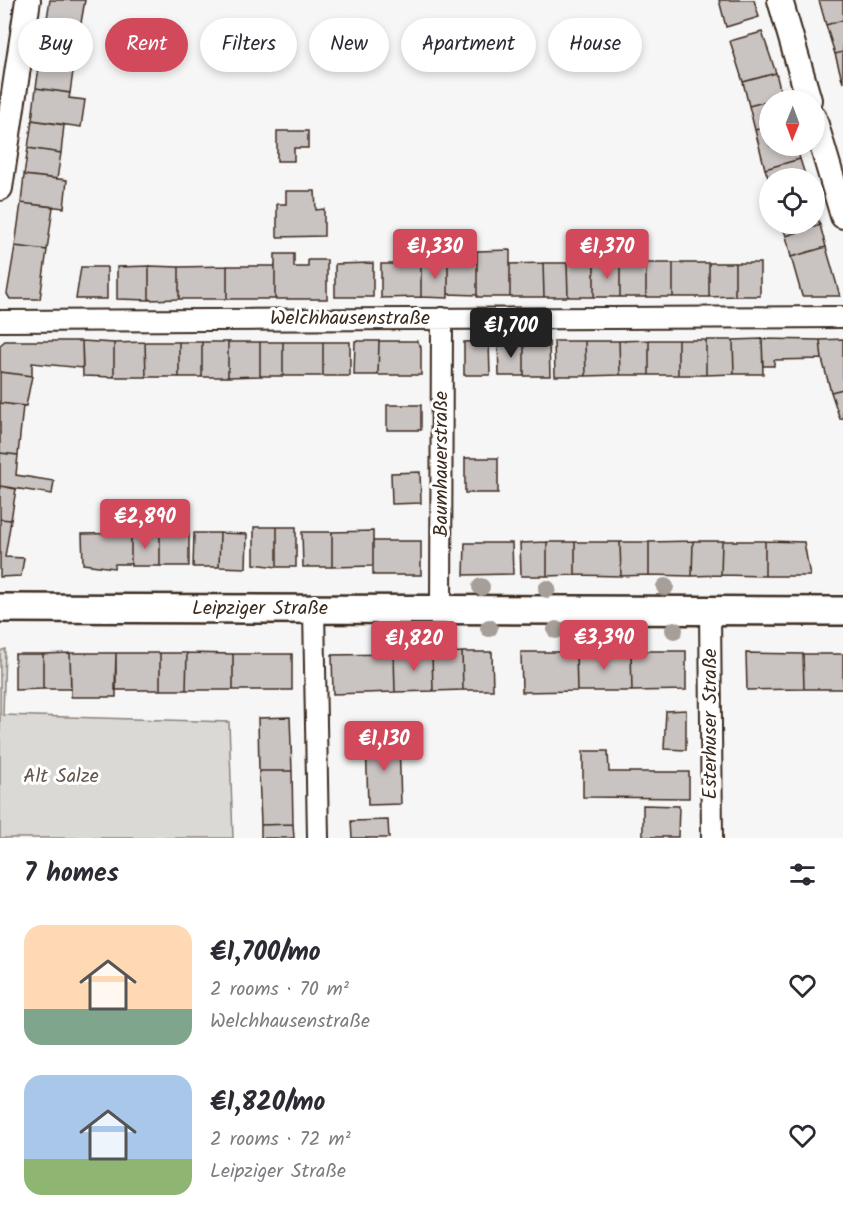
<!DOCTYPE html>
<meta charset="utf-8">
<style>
:root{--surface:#fff;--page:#f7f7f7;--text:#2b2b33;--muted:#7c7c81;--accent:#d1495b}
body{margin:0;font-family:Kalam,sans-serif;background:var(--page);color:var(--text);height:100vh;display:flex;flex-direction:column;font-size:22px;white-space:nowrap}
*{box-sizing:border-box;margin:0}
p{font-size:20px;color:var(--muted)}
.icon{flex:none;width:33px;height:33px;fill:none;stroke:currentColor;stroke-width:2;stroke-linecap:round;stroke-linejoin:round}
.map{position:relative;height:838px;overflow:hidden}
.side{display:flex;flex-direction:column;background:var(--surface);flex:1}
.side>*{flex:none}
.banner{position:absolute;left:18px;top:18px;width:807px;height:54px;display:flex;gap:12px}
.needle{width:39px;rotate:181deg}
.tools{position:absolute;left:759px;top:90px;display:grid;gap:12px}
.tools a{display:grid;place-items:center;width:66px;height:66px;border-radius:50%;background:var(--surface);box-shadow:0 3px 9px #0003;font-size:30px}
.price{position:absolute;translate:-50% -51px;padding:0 14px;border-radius:6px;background:var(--accent);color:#fff;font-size:20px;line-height:39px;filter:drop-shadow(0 2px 3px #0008)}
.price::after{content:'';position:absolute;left:50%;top:36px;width:18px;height:14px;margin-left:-9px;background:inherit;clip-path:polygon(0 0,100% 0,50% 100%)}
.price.active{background:#222;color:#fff}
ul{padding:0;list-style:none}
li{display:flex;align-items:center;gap:18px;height:150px;padding:0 24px}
li span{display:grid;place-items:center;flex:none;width:168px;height:120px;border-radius:18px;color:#555}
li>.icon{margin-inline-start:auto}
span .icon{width:72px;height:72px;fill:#fffc;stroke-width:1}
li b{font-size:26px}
h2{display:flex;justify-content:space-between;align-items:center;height:72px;padding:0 24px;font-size:26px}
.tag{padding:0 21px;border-radius:27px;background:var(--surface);box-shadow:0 3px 9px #0003;font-size:21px;line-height:54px}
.tag.active{background:var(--accent);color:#fff}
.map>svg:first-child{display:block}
.green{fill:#dbd9d6;stroke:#8b827a;stroke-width:1.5}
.building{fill:#c9c3c1;stroke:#3b2a1e;stroke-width:1.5}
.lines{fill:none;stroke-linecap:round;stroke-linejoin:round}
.minor-casing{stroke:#3b2a1e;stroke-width:24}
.tertiary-casing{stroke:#3b2a1e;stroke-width:28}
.secondary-casing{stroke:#3b2a1e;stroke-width:32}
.minor{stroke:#fff;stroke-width:20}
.tertiary{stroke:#fff;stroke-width:24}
.secondary{stroke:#fff;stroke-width:27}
.tree{fill:#a69e98}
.labels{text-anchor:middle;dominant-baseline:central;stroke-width:6;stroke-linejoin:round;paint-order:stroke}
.street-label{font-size:20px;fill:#3b2a1e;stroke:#fff}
.park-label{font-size:20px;fill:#63564c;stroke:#fff}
</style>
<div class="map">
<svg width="843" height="838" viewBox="0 0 843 838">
<rect width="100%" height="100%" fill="#f7f6f6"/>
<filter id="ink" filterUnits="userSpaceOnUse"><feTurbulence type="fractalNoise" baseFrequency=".0167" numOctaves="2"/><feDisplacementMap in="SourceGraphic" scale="12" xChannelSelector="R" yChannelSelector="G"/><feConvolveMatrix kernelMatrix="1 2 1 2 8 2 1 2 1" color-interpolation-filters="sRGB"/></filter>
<g filter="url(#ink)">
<path class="green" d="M5,649L3,715L229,722L233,838H0V651Z"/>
<path class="building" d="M50,0H85L81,23L47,18Z
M719,0H754L759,17L726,27Z
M819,0H843V20L826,25Z
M47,18L81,23L76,50L42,46Z
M843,20V52L835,54L826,25Z
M762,32L776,73L743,82L730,41Z
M42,46L76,50L70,93L36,88Z
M843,52V83L835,54Z
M776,73L782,97L749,106L743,82Z
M36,88L70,93L69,98L85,100L81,127L32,120Z
M782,97L783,100H770V126L755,130L749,106Z
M32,120L64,125L61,153L28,148Z
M770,126V146H796L800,159L765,169L755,130Z
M277,131H308V148H294V161H277Z
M28,148L61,153L57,179L24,175Z
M800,159L806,178H770V183L765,169Z
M24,175L67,180L64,208L21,203Z
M286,191H315L316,210L324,209V236L277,237V204H286Z
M21,203L53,207L47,250L15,246Z
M814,207L820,225L786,236L782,224H814Z
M820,225L826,247L791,257L786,236Z
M15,246L47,250L40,299H10L7,294Z
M826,247L840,296H802L791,257Z
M510,250V297H477V251Z
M275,254H294V267H308V260H327V299H275Z
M373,263V297H335V264Z
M448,263H477V295L448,294Z
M448,263V298L421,297V264Z
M543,263H567L568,297H544Z
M543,263L544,297H510V264Z
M567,263H594V297H568Z
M594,263H620V297H594Z
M620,263H646V297H620Z
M646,263H673V297H646Z
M673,263H709V297H673Z
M709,263H735V296L709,297Z
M735,263H760V296H735Z
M381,264H421V297L381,298Z
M149,266L179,267V299L149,300Z
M149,266V300L117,299V267Z
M227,266H275V299H227Z
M227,266V299H179V267Z
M81,267H107V299H76Z
M762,339L763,374H734L733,340Z
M762,339L820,340L822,359L774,360V366H763Z
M843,339V389L831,392L822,359L820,340Z
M649,340H678V375H649Z
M649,340V375H620L619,341Z
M678,340H706V375H678Z
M706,340H733L734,374L706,375Z
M5,341H82L83,368L32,363V376L0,372V345Z
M82,341L114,343V377L83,376Z
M355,341H379L378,375H354Z
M379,341H417L421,347V375H378Z
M489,341L490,375H464V342Z
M554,341H585L586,376H555Z
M585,341H619L620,375L586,376Z
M145,342L146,377H114V343Z
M145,342H179V377H146Z
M179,342H202V377H179Z
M202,342H228V377H202Z
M228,342H260V376L228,377Z
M260,342H283V376H260Z
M283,342H323V376H283Z
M323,342H350V376H323Z
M498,342H524V376H499Z
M524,342H549L550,376H524Z
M0,372L32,376L26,406L0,403Z
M843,389V418L840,419L831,392Z
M0,403L23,406L18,455L0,453Z
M387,405H421V430H387Z
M0,453L18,455L16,475L54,481L52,494L0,486Z
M465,458H498V493H465Z
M420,472L421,503L392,504L391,473Z
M0,486L16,489L11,520L0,519Z
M0,519L11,520L5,557L24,558L21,576L0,577Z
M254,527H277V567L254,564Z
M277,527H296V567H277Z
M373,531V566L332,567V532Z
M302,532H332V567H303Z
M131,533L160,534V566H131Z
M131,533V564H115L114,568L83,564L82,534Z
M189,533V566H160V534Z
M194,533H220L219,567H193Z
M220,533L247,534L246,568L219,567Z
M373,541H421V575H373Z
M693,541L692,576L649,575V542Z
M693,541H722L721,575L692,576Z
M722,541H765V576L721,575Z
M765,541L804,542L810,576H765Z
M547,542V576H521L520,543Z
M547,542H575V575L547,576Z
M575,542H620L621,576L575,575Z
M620,542H649V575L621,576Z
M465,543H512L513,574L464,575Z
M631,651L632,691H577L576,652Z
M631,651H686V690L632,691Z
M462,652L463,690L433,691L432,653Z
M462,652H492L493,690H463Z
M521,652H576L577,691L522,692Z
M70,653L71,689H43V654Z
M70,653H116V697H71Z
M116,653H160V690H115Z
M160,653H187L186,690H160Z
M187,653L233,654V690H186Z
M432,653L433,691L395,692L394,654Z
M746,653L803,654L804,689L747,690Z
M15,654H43V689L15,690Z
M233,654H292V690H233Z
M394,654L395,692L333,694L332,655Z
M803,654H843V689H804Z
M686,710V750L664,749L666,711Z
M290,717L292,771H259L258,718Z
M399,739L401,804L368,805L366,740Z
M583,751H608L609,772H689V798L583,797Z
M259,771H292L293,824L261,825Z
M643,805L679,806L678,837H643Z
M388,820L389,838H352L351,821Z
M293,824L294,838H261V825Z"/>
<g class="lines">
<defs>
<path id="minor" d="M0,321L843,317
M314,609L318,838
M441,610L442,318
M710,610L712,838"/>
<path id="tertiary" d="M780,0L809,100
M814,118L843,216
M0,188L28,0"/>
<path id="secondary" d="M0,608L843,611"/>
</defs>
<use href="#minor" class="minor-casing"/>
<use href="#tertiary" class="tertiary-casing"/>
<use href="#secondary" class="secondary-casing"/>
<use href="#minor" class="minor"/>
<use href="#tertiary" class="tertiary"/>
<use href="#secondary" class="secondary"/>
</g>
<g class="tree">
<circle cx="481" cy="587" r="9"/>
<circle cx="665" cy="587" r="9"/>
<circle cx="547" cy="589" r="9"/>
<circle cx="489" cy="628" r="9"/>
<circle cx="556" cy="630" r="9"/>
<circle cx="674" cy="630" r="9"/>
</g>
</g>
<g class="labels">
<g class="street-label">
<text x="350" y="319">Welchhausenstraße</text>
<text transform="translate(442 464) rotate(-90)">Baumhauerstraße</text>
<text x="260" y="609">Leipziger Straße</text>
<text transform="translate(711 724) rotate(-90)">Esterhuser Straße</text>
</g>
<g class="park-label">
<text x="61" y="777">Alt Salze</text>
</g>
</g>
</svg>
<div class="tools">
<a><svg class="needle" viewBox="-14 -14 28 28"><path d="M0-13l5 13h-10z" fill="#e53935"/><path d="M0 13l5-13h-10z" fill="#7c7c81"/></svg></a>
<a><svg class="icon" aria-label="locate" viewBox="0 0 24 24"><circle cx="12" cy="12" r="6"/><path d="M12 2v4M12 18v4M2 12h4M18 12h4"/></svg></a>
</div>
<b class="price" style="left:435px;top:280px">€1,330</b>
<b class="price" style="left:607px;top:280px">€1,370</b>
<b class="price active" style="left:511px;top:359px">€1,700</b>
<b class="price" style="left:145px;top:550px">€2,890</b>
<b class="price" style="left:604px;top:671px">€3,390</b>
<b class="price" style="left:414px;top:672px">€1,820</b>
<b class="price" style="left:384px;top:772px">€1,130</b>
<div class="banner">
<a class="tag">Buy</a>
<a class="tag active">Rent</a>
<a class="tag">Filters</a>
<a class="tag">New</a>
<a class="tag">Apartment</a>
<a class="tag">House</a>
</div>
</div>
<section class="side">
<h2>7 homes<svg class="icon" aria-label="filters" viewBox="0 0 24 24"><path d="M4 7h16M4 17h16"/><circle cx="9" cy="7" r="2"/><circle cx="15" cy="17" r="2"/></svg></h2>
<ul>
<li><span style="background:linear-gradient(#ffd9b3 70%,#7fa58c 0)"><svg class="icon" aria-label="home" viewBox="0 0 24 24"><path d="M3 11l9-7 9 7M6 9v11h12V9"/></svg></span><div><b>€1,700/mo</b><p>2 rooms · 70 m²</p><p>Welchhausenstraße</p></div><svg class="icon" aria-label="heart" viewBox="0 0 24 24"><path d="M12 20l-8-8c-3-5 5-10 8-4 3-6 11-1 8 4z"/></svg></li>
<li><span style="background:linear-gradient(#a9c7e8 70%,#8fb573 0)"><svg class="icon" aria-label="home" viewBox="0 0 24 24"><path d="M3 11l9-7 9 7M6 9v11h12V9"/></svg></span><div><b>€1,820/mo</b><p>2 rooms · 72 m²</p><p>Leipziger Straße</p></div><svg class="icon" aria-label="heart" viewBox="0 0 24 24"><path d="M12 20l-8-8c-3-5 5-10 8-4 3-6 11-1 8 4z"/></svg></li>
</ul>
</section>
